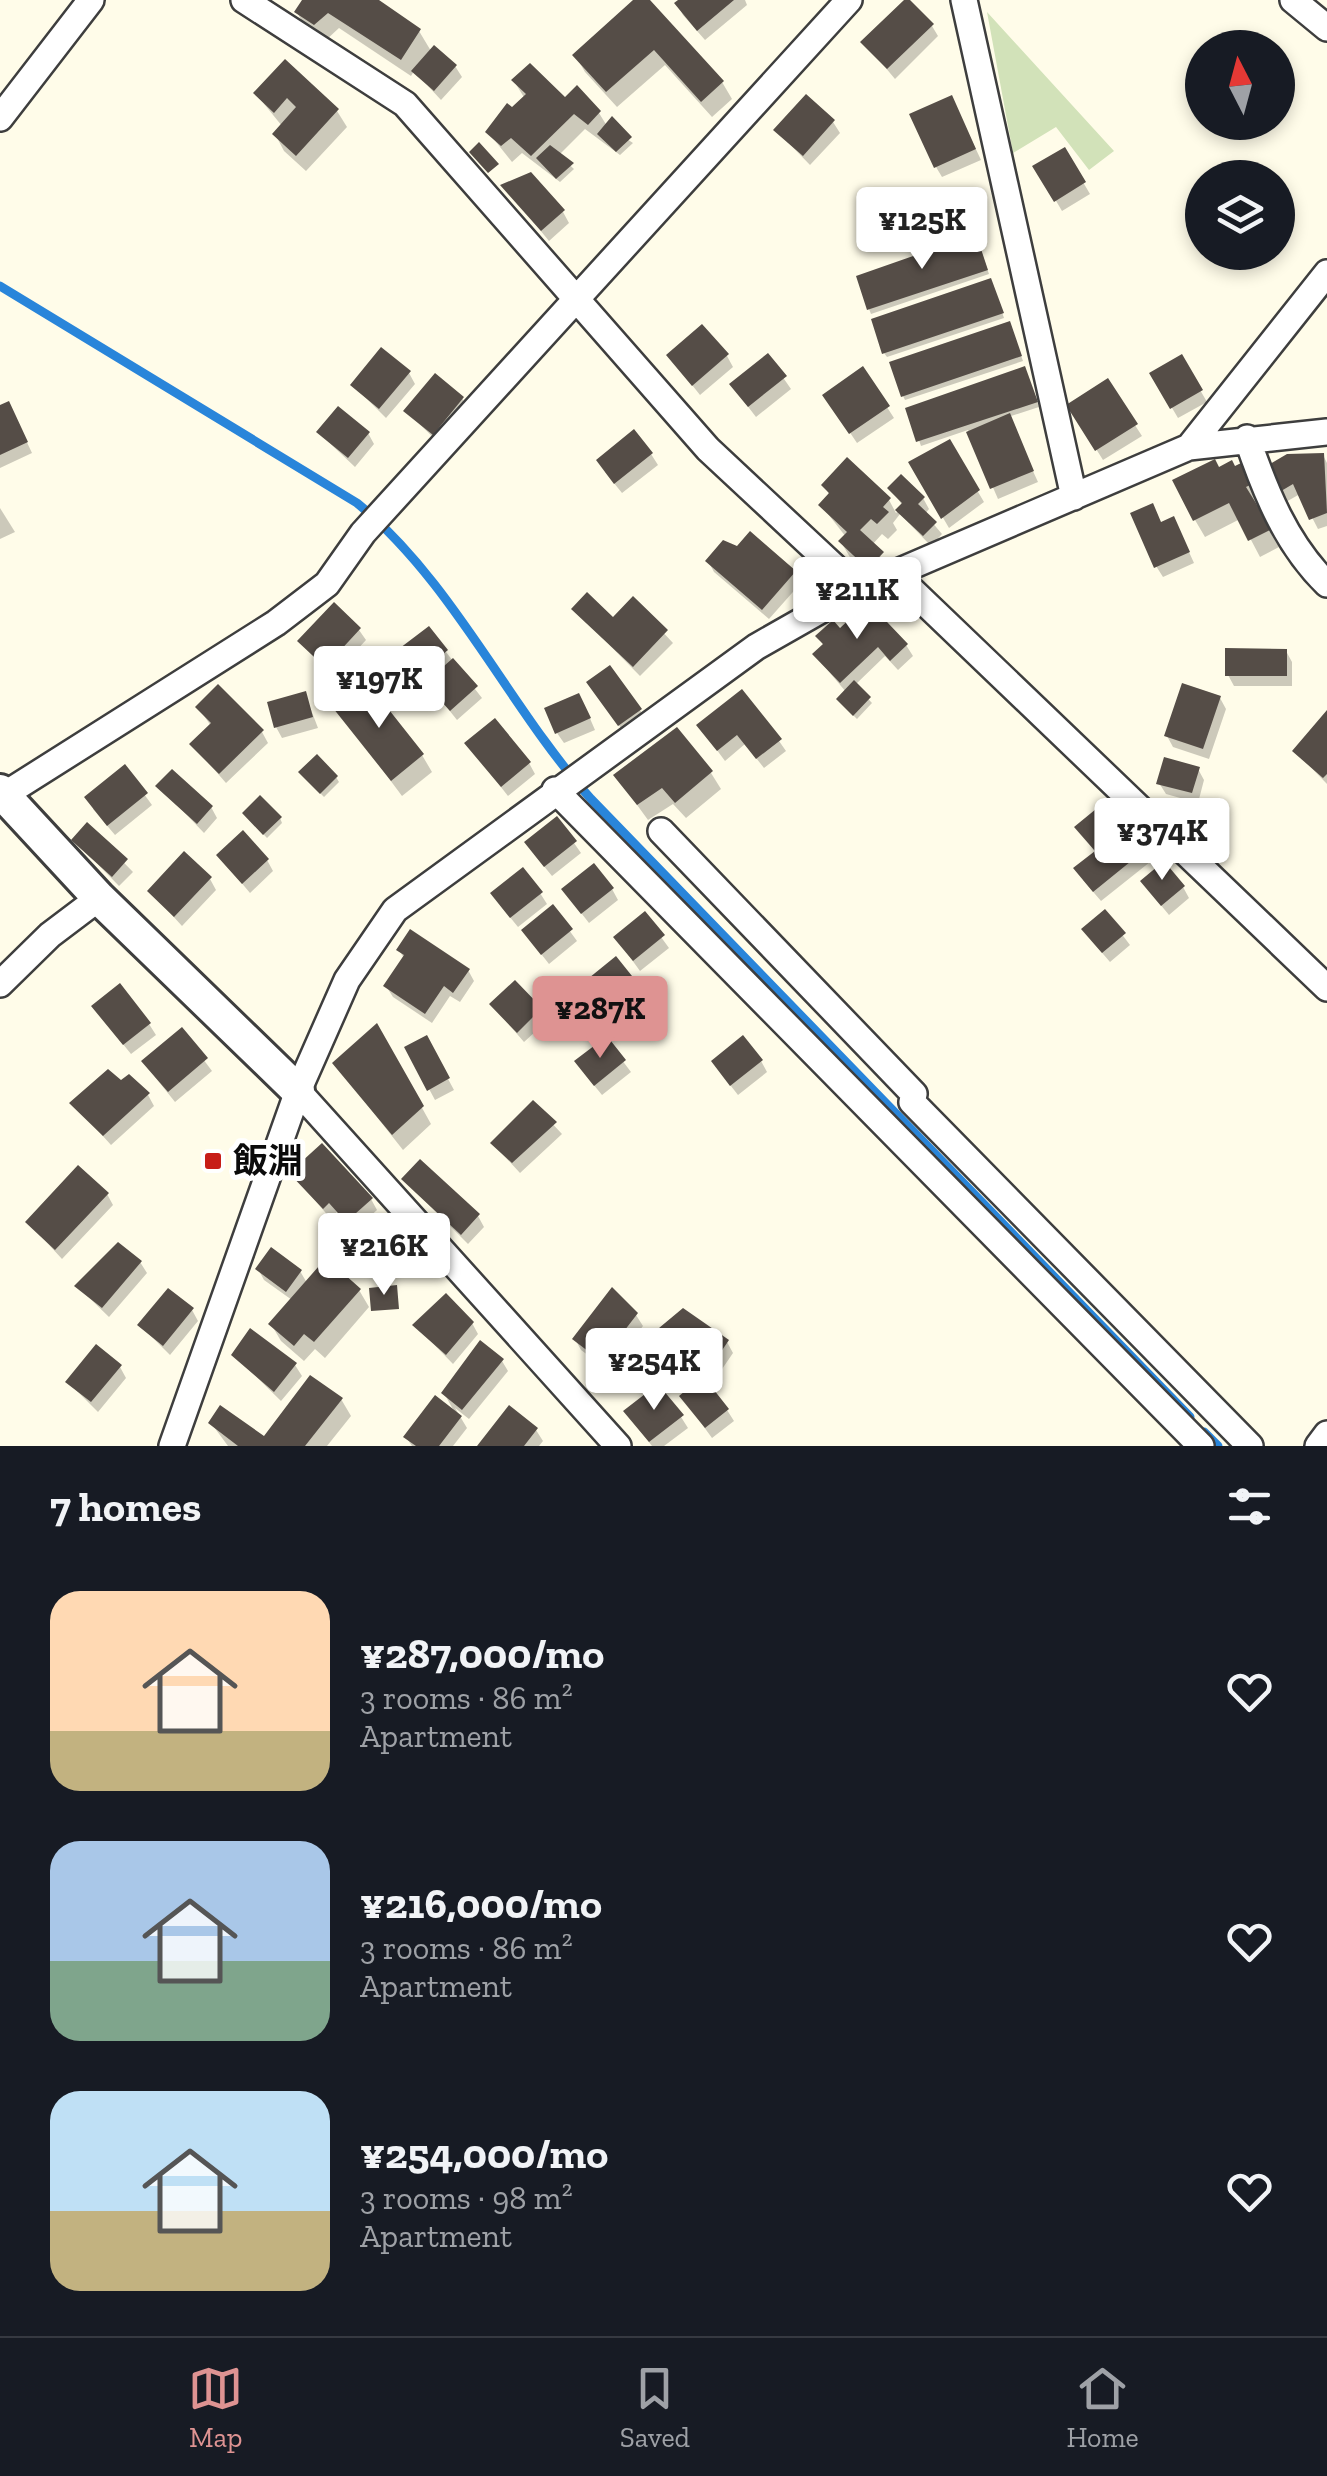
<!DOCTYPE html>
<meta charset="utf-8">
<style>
:root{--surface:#171b24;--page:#20242c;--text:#f1f3f6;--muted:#9ea1a6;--line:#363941;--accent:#de9392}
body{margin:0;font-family:"Zilla Slab","Noto Sans JP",serif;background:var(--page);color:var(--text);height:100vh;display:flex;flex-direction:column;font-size:38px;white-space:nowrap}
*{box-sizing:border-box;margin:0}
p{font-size:32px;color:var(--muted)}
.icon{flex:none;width:55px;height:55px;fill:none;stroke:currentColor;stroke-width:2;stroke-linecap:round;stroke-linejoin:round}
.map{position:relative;height:1446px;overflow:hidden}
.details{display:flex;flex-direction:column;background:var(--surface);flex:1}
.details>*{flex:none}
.needle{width:65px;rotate:354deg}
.controls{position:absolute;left:1185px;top:30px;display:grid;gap:20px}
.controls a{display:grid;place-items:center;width:110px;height:110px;border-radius:50%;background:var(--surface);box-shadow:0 5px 15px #0003;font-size:50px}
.price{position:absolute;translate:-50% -85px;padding:0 22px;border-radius:10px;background:#fff;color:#222;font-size:32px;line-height:65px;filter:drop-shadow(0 2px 5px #0008)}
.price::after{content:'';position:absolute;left:50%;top:60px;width:30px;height:22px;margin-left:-15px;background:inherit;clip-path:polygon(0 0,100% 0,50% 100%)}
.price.on{background:var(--accent);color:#111}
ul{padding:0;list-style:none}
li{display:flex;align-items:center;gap:30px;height:250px;padding:0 50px}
li span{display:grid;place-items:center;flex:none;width:280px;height:200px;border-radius:30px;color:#555}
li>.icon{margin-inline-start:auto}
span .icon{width:120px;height:120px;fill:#fffc;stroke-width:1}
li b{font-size:42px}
h2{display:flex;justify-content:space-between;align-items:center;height:120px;padding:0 50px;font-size:42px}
.tab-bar{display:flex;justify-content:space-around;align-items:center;height:140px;border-top:2px solid var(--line);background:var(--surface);font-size:28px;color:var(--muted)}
.tab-bar a{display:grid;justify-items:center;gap:5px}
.tab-bar .on{color:var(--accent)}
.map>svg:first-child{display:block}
.cemetery{fill:#d2e2b9}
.shadow{fill:#0003}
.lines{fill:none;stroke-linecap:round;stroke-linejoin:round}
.stream{stroke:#2985da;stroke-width:9}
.building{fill:#554d47}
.minor-casing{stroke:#3e3e3e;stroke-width:30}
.tertiary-casing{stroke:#3e3e3e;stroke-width:38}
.minor{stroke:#fff;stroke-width:25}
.tertiary{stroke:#fff;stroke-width:32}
.poi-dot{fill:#c71d17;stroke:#fff;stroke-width:4}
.labels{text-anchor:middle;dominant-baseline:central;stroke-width:10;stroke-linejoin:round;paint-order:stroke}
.poi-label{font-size:35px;font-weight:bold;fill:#0b0b0b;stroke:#fff;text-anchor:start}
</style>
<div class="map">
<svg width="1327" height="1446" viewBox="0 0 1327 1446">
<rect width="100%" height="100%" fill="#fffce9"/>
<path class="cemetery" d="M987,12L1114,151L1089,170L1056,127L1013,153Z"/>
<path class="shadow" d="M305,0H374L419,31L431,51L455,66L462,77L441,100L414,71L411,76L339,28L325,41L306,29L297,12Z
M637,0H647L722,82L732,99L712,117L665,65L617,107L585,72L575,55Z
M682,0H745L747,5L705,40L683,15L677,4Z
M932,26L938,36L895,79L864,42Z
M285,62L337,111L347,127L306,171L284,151L275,134L282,126L256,94Z
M514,81L599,113L607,126L633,143L620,155L585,129L559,155L574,169L560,182L522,153L512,162L488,132L525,99Z
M957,109L981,160L942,177L936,167Z
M833,122L840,133L810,165L776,130Z
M1064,150L1090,194L1062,211L1036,167Z
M504,186L563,212L569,223L549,241Z
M978,242L989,274L871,314L869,309Z
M993,285L1004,318L887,357L884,353Z
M1011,328L1023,361L905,400L903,396Z
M669,356H727L733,367L700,395Z
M768,356L791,389L756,417L739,395Z
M1181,357L1207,402L1178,418L1152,374Z
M863,370L894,418L857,443L832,406Z
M409,373L415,384L386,418L353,385Z
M1027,374L1039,407L1008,417L1038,482L998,499L968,430L921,446L908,409Z
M1107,382L1142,436L1103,460L1069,406Z
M462,398L468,409L440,444L406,411Z
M0,408L14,415L32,453L0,468Z
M319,433H368L374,444L355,467Z
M949,443L984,502L949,528L911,463Z
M651,454L658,465L622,493L605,472Z
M1323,455L1327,463V526L1318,529L1300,494L1284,503L1278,493Z
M1218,470L1250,483L1259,502L1254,505L1279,547L1260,557L1240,519L1205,537L1195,520Z
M824,485L889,500L896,513L903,506L890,488L923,498L929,509L925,514L942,534L931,546L900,514L893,523L897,530L888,539L882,534L872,545L891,571L878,584L851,559L841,542L846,537L821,505L830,496Z
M0,508L15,532L0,539Z
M1162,524L1179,530L1194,563L1163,577L1156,566Z
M708,561L794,573L800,584L769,619L714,572Z
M633,600L673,643L640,676L574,609L613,620Z
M359,630L366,640L332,677L300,642Z
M840,631L906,645L913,656L898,670L885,656L855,685L872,703L857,719L842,704L846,692L815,655L824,646L818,637Z
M1286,651L1292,662V686H1234L1228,675Z
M446,652L482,698L457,720L409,660Z
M305,694L318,728L282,738L276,727Z
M596,694L640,710L646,721L626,735Z
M1220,698L1226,709L1209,759L1173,747L1167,736Z
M198,707L262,732L268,743L226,783L192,744L211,726Z
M585,707L595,730L564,743L557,733Z
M337,709L422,755L432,772L402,796Z
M1327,714V784L1295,751Z
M699,726L779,741L786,751L764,768L745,744L725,761Z
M467,744L529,763L535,774L508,796Z
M125,768L152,805L115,835L93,809Z
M1198,769L1204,780L1198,803L1166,794L1159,783Z
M711,773L721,789L686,818L673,804L648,820L616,776Z
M304,777H336L339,782L324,797Z
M159,786L211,807L217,818L204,833Z
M1106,804L1150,862L1101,901L1083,880L1096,853L1077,827Z
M248,818H280L282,823L267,838Z
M87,825L133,872L119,886L74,840Z
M574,843L581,853L552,876L534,854Z
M219,856L267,860L273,871L250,893Z
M210,879L216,890L182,926L150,891Z
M1183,887L1189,898L1169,915L1150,892Z
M612,889L618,900L589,923L571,900Z
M540,893L547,904L518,927L500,905Z
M553,908L577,941L549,964L531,941Z
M1105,912L1130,945L1110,962L1091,940Z
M645,915L669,948L640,971L616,938Z
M399,950L468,970L474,981L460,1002L450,996L432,1023L393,997L386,986L404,958Z
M634,982L640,993L611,1016L593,993Z
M515,983L547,1021L524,1042L492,1005Z
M101,1017L149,1024L156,1035L131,1054Z
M377,1027L431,1124L403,1150L335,1064Z
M182,1031L212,1071L175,1102L151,1072Z
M426,1038L454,1090L435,1100L407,1048Z
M606,1039L631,1072L602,1095L584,1073Z
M761,1061L767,1072L738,1095L720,1072Z
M121,1084L148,1095L154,1106L111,1145L73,1103Z
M533,1103L562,1134L520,1173L493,1144Z
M292,1173L371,1199L377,1210L354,1231L337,1212L330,1218Z
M404,1180L478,1216L484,1227L468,1244Z
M107,1194L113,1205L62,1259L28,1222Z
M140,1262L147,1273L109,1317L77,1286Z
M258,1269L300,1271L307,1283L359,1290L369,1307L325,1358L315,1349L304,1361L281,1341L271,1324L292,1300L264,1280Z
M192,1310L198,1321L170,1355L140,1325Z
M636,1315L643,1326L608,1370L581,1350L575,1339Z
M472,1323L478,1334L453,1364L415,1325Z
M662,1329L727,1342L733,1353L718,1375L668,1340Z
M234,1355L295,1365L302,1376L281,1401Z
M502,1361L508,1371L469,1419L455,1408L467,1428L453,1446H412L406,1437L455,1413L444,1393Z
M120,1367L126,1378L98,1412L68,1382Z
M682,1397L727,1410L734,1421L712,1438Z
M341,1399L351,1416L327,1446H228L211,1423L264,1439Z
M681,1417L688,1428L664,1446H652L633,1422Z
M536,1430L543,1441L539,1446H481Z"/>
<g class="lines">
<path class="stream" d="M0,286L357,503C454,583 508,706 591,799L1190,1417
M1204,1432L1218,1446"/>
</g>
<path class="building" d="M302,0H379L421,29L401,60L328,13L314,25L294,12Z
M633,0H650L724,81L701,102L654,50L606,92L572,55Z
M678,0H734L697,31L674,3Z
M904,0H910L934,24L887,69L860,42Z
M434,45L457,65L434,91L411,71Z
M285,59L339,109L296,156L272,134L296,107L287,98L274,113L253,93Z
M530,63L565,97L577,85L601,111L588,125L574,114L531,156L511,138L501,146L485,132L507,103L512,107L526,94L511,80Z
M806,94L835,120L803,156L773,130Z
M952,95L976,149L934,168L909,114Z
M612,116L632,137L616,152L597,134Z
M479,142L499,164L488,173L469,152Z
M550,145L574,163L556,179L536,158Z
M1065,147L1086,182L1054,202L1032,166Z
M531,172L565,210L541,231L500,185Z
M976,234L988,270L867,310L856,276Z
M991,278L1004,313L882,354L871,319Z
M1010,321L1022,356L901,397L889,362Z
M702,324L729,354L692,386L666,355Z
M381,347L411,371L379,409L350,385Z
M768,353L787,376L748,407L729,384Z
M1182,354L1203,390L1170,409L1149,373Z
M863,366L890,406L849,434L822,395Z
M1025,366L1038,402L916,442L905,408Z
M435,373L464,397L433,435L403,411Z
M1108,378L1138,424L1095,451L1066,405Z
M9,401L28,442L0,455V405Z
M338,406L370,432L348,458L316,432Z
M1010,413L1034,471L990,489L966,432Z
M634,429L653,453L614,484L596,460Z
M950,439L980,490L941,519L908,462Z
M1324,453L1327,513L1309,520L1293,484L1276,494L1265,467L1287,454Z
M847,457L891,498L883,507L889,512L877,524L871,519L860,530L884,552L868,569L838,541L847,532L818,505L829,493L821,485Z
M1215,459L1219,467L1232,460L1235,466L1241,463L1252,484L1246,487L1272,529L1248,541L1229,503L1193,521L1172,480Z
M901,474L925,497L918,504L937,522L923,536L895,510L902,503L887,488Z
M1153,503L1161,522L1174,516L1190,552L1154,568L1130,513Z
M750,531L796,571L762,610L705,561L723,540L737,546Z
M587,592L613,617L633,596L668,630L633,667L571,609Z
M334,602L361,628L325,667L297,641Z
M868,602L908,644L890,661L878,647L840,683L812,654L823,644L815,636L833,620L840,628Z
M429,626L448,650L420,673L400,648Z
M1225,648L1287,649V676H1225Z
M453,658L478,686L450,711L425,683Z
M610,665L642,709L618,726L586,682Z
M854,680L871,697L853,716L836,699Z
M367,682L424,754L391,781L333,708Z
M1182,683L1221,696L1203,749L1164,736Z
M218,684L264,730L219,774L189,744L211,723L195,707Z
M742,689L782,739L756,759L737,735L717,751L696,725Z
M306,691L313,717L274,728L267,702Z
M579,693L591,718L555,734L544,708Z
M1327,710V774L1323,778L1292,751Z
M495,718L531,762L501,787L464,743Z
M677,727L713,771L675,803L662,788L637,805L613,775Z
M317,754L338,776L320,794L298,772Z
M1164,757L1200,767L1192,793L1156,784Z
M125,764L148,793L107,826L84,797Z
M172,769L213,806L197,824L155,786Z
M260,795L282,817L263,835L242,813Z
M1107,800L1146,849L1093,892L1073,868L1095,851L1074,827Z
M557,816L577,841L544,867L524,842Z
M87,822L128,859L112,877L71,840Z
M243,830L269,859L242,884L216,855Z
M184,851L212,877L174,917L147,891Z
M1164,861L1185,886L1161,906L1140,881Z
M594,863L614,888L581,914L561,889Z
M523,867L543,892L510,918L490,893Z
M553,904L573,929L541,955L521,930Z
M1105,909L1126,933L1102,953L1081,929Z
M645,911L665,935L633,961L613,937Z
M410,929L470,969L453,993L444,986L425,1014L383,986L404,955L396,950Z
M616,956L636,981L604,1007L584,982Z
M515,980L542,1008L517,1033L489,1004Z
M120,983L151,1023L123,1045L91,1006Z
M377,1023L424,1106L392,1135L332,1063Z
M182,1027L208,1058L168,1092L141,1061Z
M427,1035L450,1078L427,1091L404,1047Z
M743,1035L763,1060L730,1086L711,1061Z
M607,1036L626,1060L594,1086L574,1061Z
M108,1069L121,1080L129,1074L150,1093L103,1136L69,1103Z
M533,1100L557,1122L512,1163L490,1143Z
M322,1143L373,1198L346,1222L329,1203L323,1209L289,1173Z
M420,1159L480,1214L461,1235L401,1179Z
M78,1165L109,1193L55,1250L25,1222Z
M118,1242L142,1261L102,1308L74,1286Z
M271,1247L302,1270L286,1292L255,1269Z
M326,1258L361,1289L314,1342L304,1334L294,1346L268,1324Z
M397,1285L399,1309L371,1311L369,1288Z
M612,1287L638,1313L601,1361L572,1339Z
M168,1288L194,1308L163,1346L137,1325Z
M446,1293L474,1322L446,1355L412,1325Z
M683,1308L729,1340L712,1365L659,1328Z
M250,1328L297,1363L274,1392L231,1355Z
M480,1340L504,1359L462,1410L441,1393Z
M96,1344L122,1365L91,1402L65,1382Z
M310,1375L343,1398L305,1446H238L208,1423L220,1405L264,1436Z
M703,1376L729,1409L705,1428L679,1396Z
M658,1384L684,1415L649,1442L623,1411Z
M435,1395L462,1416L439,1446H416L403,1437Z
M509,1405L538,1428L524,1446H477Z"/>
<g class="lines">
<defs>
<path id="minor" d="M244,0L405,104L708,449L858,589
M964,0L1074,497
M1293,0L1327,28
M0,118L91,0
M1247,438C1265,491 1286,544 1327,584
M1189,447L1327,273
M897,576L1327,988
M555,790L1201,1446
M4,795L276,623L327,584L363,533L849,0
M661,831L914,1094L912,1102L1250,1446
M0,984L50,935L99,898
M298,1091L618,1446
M172,1446L298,1091L347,980L395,910L756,647L858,589L1189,447L1327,432
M1318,1446L1327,1434"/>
<path id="tertiary" d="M0,791L99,898L298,1091"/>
</defs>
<use href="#minor" class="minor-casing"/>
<use href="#tertiary" class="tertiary-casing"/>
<use href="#minor" class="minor"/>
<use href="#tertiary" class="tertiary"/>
</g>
<rect class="poi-dot" x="203" y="1151" width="20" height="20" rx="5"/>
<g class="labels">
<g class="poi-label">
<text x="233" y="1161">飯淵</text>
</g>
</g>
</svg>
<div class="controls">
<a><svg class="needle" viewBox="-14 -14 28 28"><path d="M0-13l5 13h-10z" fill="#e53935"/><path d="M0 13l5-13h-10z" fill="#9ea1a6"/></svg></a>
<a><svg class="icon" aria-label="layers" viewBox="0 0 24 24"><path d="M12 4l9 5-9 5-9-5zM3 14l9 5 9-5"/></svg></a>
</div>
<b class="price" style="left:922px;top:272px">¥125K</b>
<b class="price" style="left:857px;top:642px">¥211K</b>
<b class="price" style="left:379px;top:731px">¥197K</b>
<b class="price" style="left:1162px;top:883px">¥374K</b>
<b class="price on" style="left:600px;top:1061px">¥287K</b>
<b class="price" style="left:384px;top:1298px">¥216K</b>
<b class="price" style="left:654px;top:1413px">¥254K</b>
</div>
<section class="details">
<h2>7 homes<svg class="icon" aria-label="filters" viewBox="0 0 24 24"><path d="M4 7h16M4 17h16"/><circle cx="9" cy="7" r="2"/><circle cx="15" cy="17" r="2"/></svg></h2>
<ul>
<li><span style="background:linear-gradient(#ffd9b3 70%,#c2b280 0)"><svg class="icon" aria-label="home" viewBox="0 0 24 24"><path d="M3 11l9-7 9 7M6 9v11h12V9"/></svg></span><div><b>¥287,000/mo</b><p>3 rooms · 86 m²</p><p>Apartment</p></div><svg class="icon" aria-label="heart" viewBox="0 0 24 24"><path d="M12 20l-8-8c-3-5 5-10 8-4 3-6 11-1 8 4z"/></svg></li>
<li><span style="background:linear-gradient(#a9c7e8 60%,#7fa58c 0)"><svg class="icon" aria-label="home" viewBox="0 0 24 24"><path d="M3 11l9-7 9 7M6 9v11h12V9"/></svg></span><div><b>¥216,000/mo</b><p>3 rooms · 86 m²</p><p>Apartment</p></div><svg class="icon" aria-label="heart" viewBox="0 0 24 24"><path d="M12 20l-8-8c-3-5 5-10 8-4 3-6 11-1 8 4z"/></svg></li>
<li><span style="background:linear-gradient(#bfe0f5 60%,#c2b280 0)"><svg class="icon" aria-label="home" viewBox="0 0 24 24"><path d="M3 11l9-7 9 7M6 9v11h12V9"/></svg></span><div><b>¥254,000/mo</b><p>3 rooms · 98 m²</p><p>Apartment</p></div><svg class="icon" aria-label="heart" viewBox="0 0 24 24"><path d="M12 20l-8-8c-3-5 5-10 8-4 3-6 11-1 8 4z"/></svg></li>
</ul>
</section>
<nav class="tab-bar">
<a class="on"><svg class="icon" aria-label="map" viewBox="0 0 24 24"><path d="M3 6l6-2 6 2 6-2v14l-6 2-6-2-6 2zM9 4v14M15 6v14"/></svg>Map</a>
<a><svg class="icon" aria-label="saved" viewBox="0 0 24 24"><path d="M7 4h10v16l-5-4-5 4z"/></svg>Saved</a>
<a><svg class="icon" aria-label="home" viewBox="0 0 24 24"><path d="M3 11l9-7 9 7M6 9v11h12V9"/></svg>Home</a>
</nav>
